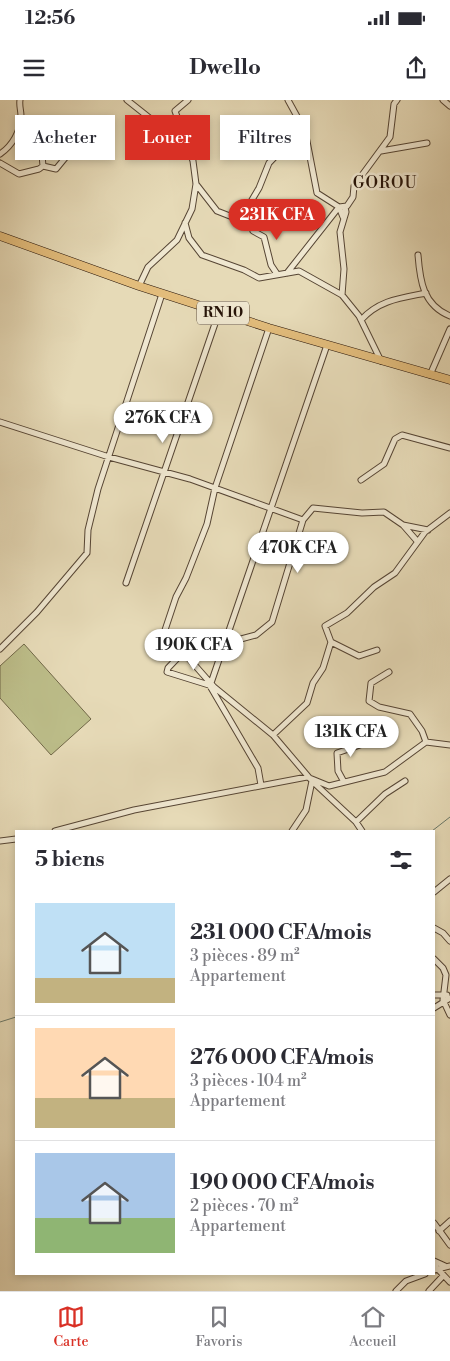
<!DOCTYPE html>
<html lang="fr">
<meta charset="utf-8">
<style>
:root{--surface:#fff;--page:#f2f2f3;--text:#2b2b33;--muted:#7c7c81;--line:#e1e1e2;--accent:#d93025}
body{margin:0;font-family:"Libre Bodoni",serif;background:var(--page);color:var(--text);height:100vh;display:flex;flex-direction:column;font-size:19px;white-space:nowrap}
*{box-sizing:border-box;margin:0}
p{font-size:16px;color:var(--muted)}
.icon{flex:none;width:28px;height:28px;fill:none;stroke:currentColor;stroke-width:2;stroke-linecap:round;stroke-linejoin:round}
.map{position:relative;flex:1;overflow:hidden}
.side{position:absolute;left:15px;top:730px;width:420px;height:445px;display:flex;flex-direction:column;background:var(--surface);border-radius:0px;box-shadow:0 2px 8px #0003}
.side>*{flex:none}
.guide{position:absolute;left:15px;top:15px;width:420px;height:45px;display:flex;gap:10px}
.price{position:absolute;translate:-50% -42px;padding:0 11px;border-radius:18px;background:#fff;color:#222;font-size:16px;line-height:32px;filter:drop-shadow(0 1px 2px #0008)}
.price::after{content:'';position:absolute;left:50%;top:30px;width:15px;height:11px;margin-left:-8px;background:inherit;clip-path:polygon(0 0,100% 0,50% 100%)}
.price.on{background:var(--accent);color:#fff}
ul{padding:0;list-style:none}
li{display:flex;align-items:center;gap:15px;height:125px;padding:0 20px}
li+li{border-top:1px solid var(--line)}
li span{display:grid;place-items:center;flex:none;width:140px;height:100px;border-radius:0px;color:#555}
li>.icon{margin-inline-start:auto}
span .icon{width:60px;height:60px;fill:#fffc;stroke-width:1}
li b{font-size:21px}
h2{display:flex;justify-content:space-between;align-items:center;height:60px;padding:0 20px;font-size:21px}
.chip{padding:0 18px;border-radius:0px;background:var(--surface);box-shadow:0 2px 8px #0003;font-size:18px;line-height:45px}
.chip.on{background:var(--accent);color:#fff}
.status{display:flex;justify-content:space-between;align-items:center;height:35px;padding:0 25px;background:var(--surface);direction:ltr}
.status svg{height:14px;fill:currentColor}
header{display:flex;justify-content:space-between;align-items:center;height:65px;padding:0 20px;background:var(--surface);font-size:22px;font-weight:700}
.menu{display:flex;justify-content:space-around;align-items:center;height:70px;border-top:1px solid var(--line);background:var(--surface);font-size:14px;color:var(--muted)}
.menu a{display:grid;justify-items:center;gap:2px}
.menu .on{color:var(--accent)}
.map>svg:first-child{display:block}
.pitch{fill:#bcbd89;stroke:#716848}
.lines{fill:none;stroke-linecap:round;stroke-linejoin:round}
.stream{stroke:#6a7869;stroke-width:1}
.minor-casing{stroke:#564534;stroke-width:7}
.primary-casing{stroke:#261308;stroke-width:9}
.minor{stroke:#efe7d0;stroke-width:5}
.primary{stroke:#e3bd7c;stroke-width:8}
.labels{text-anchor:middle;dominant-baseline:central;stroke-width:5;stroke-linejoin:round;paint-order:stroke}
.shield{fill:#efe7d0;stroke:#625344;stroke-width:1}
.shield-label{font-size:14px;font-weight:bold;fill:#261308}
.neighbourhood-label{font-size:16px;letter-spacing:1px;fill:#261308;stroke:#efe7d0}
</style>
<div class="status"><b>12:56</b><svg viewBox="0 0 49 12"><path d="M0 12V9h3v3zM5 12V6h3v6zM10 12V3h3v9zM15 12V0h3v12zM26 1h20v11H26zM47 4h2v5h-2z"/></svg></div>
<header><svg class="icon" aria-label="menu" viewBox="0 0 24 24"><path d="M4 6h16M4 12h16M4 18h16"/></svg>Dwello<svg class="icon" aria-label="share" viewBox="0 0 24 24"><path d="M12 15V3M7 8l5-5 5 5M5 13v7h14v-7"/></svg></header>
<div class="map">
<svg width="450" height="1191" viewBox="0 0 450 1191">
<rect width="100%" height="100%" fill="#e6dab7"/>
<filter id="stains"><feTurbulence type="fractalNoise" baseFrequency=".004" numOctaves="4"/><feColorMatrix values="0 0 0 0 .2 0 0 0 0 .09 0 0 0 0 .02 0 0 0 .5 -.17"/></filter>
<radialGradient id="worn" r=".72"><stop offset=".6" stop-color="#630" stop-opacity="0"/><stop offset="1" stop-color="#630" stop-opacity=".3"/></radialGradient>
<path class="pitch" d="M24,544L91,619L51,655L0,598V566Z"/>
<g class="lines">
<path class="stream" d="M432,731L450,717
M0,922L16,917"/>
<defs>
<path id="minor" d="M127,0L166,31L184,37
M443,0L450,6
M160,26L168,25L178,18
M292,37L305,31
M381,51L427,43
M0,54C12,46 21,31 21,16C21,10 19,6 20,0
M0,63L19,74L39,69L43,66L42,55L16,37
M43,66L56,69L70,52
M196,84L217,111L240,120L259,88L269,63L290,41L293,25L297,17
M343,117L339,107L347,106L353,97L354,86L390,37L394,4L397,0
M185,123L189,138L202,155L244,170L259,178L299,171L342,195L359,216L381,261
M253,131L264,137L271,165L277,174
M418,155C420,181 423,205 450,216
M287,173L339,107L317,93L305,31L288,0
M139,186L148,167L177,140L192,109L196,84L193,61L175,11L188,0
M342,195L344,169L340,132L346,112L345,107
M361,220C379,200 401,198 426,193
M430,275L450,229
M0,322L109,357L190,379L303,420
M361,380L384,364L395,339L402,335L450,348
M403,425L417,441
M126,483L219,212
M165,530L176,497L186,478L207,424L215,388L269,228
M169,536L214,587L273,635L312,681L306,710L292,731
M170,536L203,538
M204,538L190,545L168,568L167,572L212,586
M226,543L256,535L272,522L303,420L313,408L362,413L384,412L403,425L428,430
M0,549L37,512L87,453L88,430L98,389L162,194
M377,550L359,556L331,542L325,526L347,513L374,487L395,473L425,432L450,413
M389,572L371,583L369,601L379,607L410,614L422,631L426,642
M211,583L327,245
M210,586L258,668L261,685
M273,635L307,603L313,583L323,568L331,542
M312,681L356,722L362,731
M344,682L338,671L337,653L360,645L365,641
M356,722L385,694L405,681
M55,731L134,710L307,677L329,686L385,672L426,642L450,645
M0,741L16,739
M434,792L450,779
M434,828L443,833L450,841
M434,859L443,868L446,875L443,900L450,915
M434,895H447
M434,908L450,898
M434,1123L450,1145
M439,1131L450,1121
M434,1161L445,1166
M434,1165L450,1182
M434,1170L450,1166
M396,1191L406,1181L425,1174
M429,1191L443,1176"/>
<path id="primary" d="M0,136L139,186L269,228L450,280"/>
</defs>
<use href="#minor" class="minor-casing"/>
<use href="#primary" class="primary-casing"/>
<use href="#minor" class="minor"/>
<use href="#primary" class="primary"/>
</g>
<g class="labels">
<rect class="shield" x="197" y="201.5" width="52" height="23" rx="4"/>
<g class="shield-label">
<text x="223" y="213">RN 10</text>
</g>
<g class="neighbourhood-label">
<text x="385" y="83">GOROU</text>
</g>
</g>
<rect width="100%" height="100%" filter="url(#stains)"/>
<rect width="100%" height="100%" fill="url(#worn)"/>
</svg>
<b class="price on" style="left:277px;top:141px">231K CFA</b>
<b class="price" style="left:163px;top:344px">276K CFA</b>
<b class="price" style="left:298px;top:474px">470K CFA</b>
<b class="price" style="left:194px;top:571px">190K CFA</b>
<b class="price" style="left:351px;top:658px">131K CFA</b>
<div class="guide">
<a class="chip">Acheter</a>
<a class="chip on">Louer</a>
<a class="chip">Filtres</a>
</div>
<section class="side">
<h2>5 biens<svg class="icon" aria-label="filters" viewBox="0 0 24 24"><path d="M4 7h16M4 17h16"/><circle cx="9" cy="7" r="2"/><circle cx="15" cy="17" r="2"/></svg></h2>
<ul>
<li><span style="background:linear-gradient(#bfe0f5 75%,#c2b280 0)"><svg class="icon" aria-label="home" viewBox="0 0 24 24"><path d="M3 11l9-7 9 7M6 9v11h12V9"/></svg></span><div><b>231 000 CFA/mois</b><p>3 pièces · 89 m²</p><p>Appartement</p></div></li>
<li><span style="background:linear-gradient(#ffd9b3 70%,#c2b280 0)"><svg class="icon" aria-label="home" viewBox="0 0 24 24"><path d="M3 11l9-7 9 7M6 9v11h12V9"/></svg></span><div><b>276 000 CFA/mois</b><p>3 pièces · 104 m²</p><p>Appartement</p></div></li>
<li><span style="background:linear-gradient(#a9c7e8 65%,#8fb573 0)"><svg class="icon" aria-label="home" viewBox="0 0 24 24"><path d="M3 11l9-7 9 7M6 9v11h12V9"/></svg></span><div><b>190 000 CFA/mois</b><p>2 pièces · 70 m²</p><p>Appartement</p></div></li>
</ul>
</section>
</div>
<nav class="menu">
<a class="on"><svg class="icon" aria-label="map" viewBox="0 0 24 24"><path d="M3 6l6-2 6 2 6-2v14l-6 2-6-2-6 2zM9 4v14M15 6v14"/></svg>Carte</a>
<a><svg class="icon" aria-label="saved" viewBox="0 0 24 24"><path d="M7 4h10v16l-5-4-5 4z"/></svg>Favoris</a>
<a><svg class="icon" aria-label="home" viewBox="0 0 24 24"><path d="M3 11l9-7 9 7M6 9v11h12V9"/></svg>Accueil</a>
</nav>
